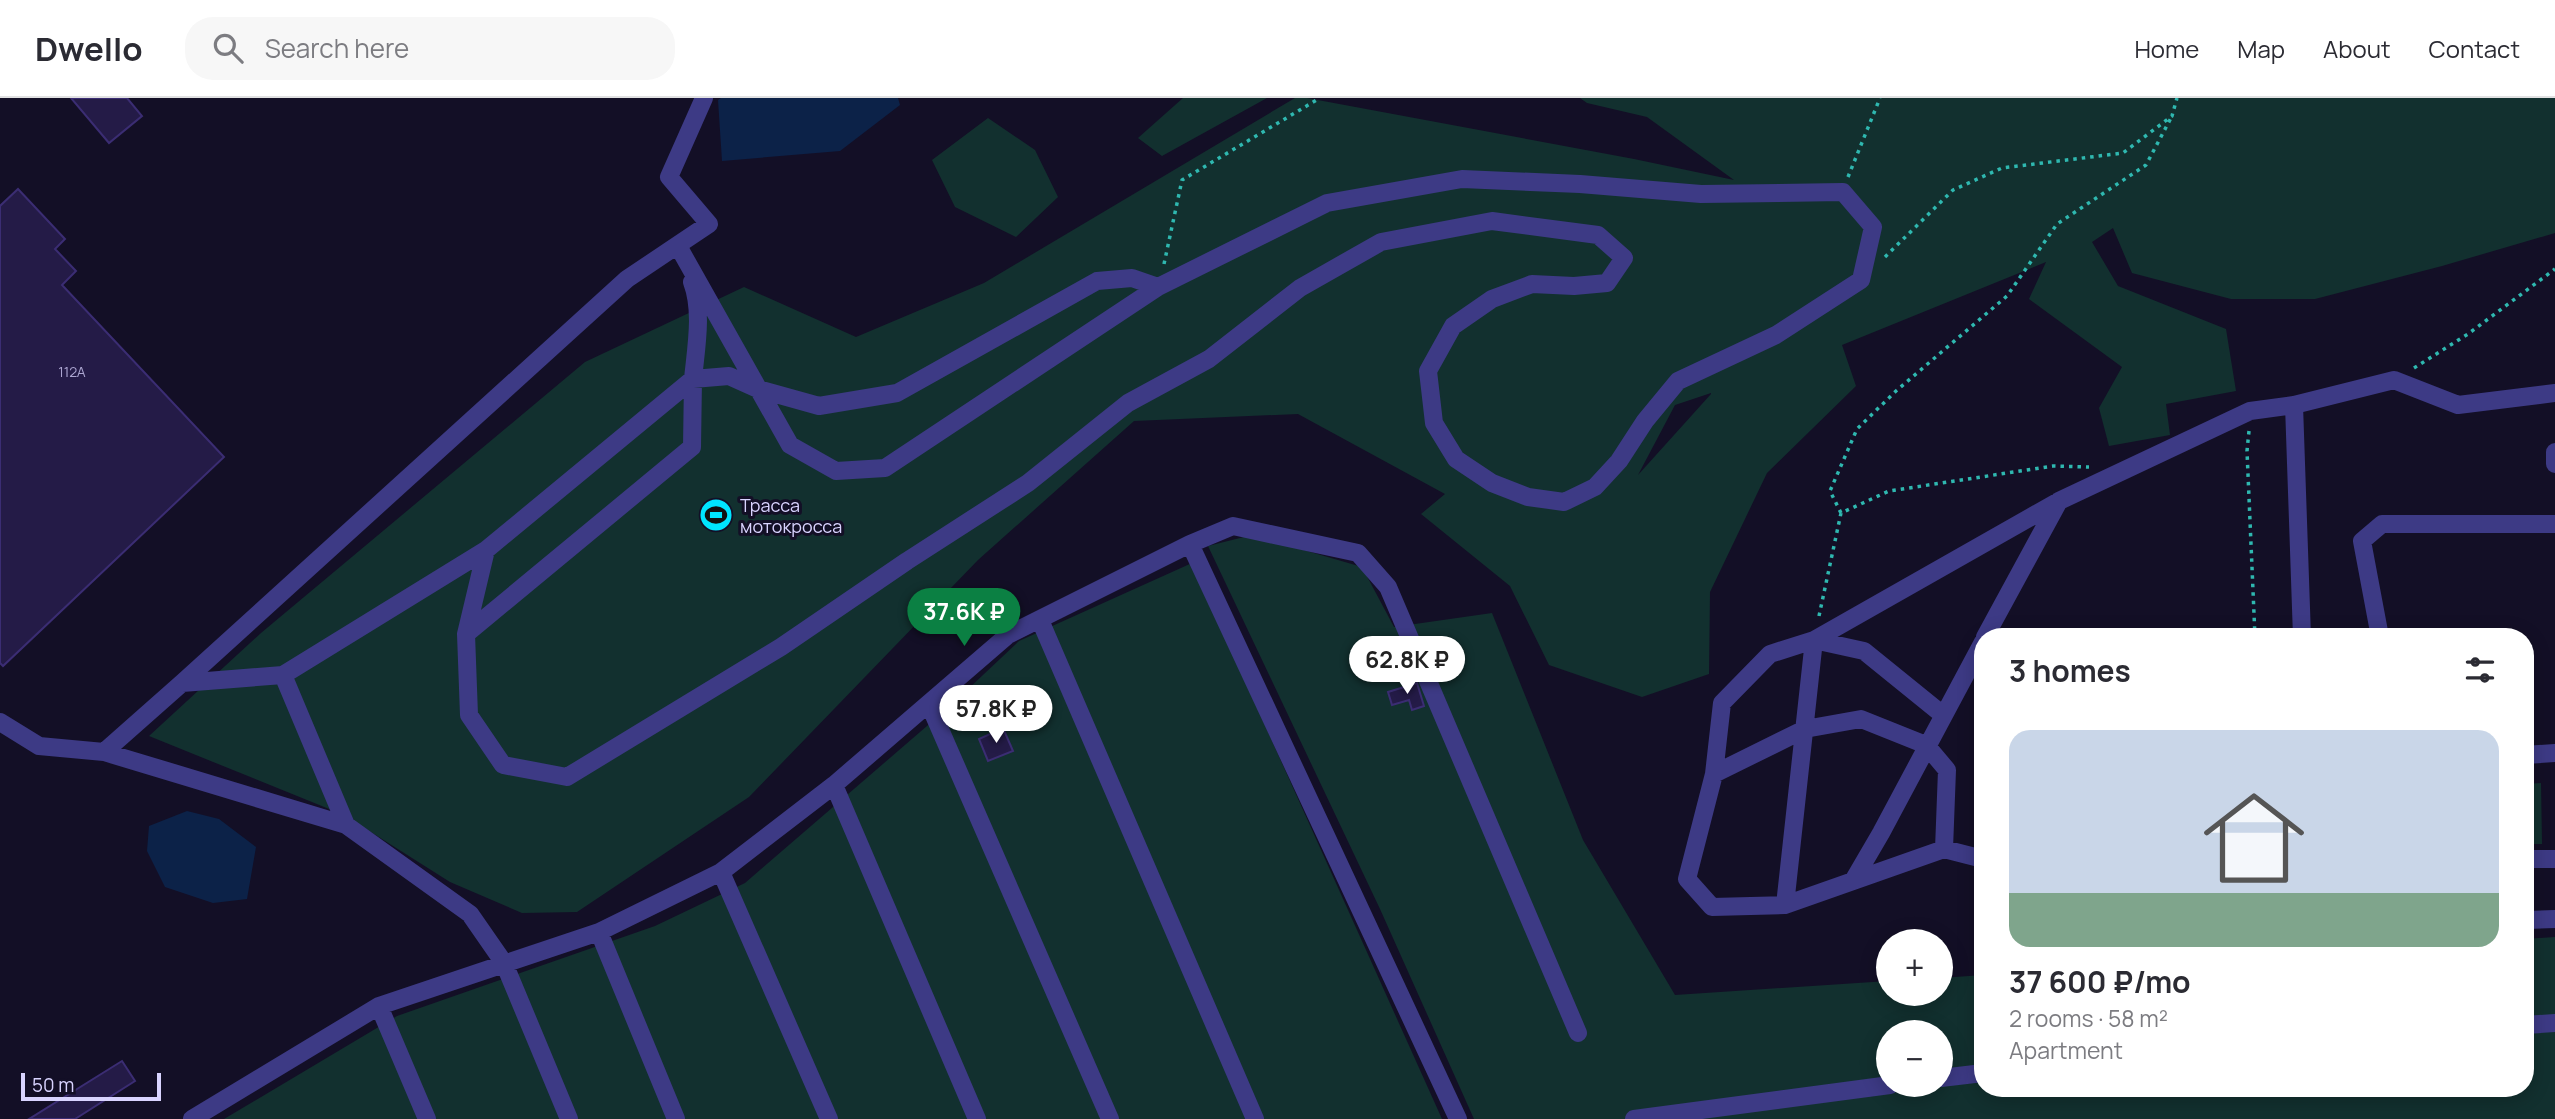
<!DOCTYPE html>
<meta charset="utf-8">
<style>
:root{--surface:#fff;--page:#f7f7f7;--text:#2b2b33;--muted:#7c7c81;--line:#e1e1e2;--accent:#0b8043}
body{margin:0;font-family:Manrope,sans-serif;background:var(--page);color:var(--text);height:100vh;display:flex;flex-direction:column;font-size:26px;white-space:nowrap}
*{box-sizing:border-box;margin:0}
p{font-size:23px;color:var(--muted)}
.icon{flex:none;width:38px;height:38px;fill:none;stroke:currentColor;stroke-width:2;stroke-linecap:round;stroke-linejoin:round}
.map{position:relative;flex:1;overflow:hidden}
.details{position:absolute;left:1974px;top:530px;width:560px;height:469px;display:flex;flex-direction:column;background:var(--surface);border-radius:28px;box-shadow:0 4px 18px #0003}
.details>*{flex:none}
.controls{position:absolute;left:1876px;top:831px;display:grid;gap:14px}
.controls a{display:grid;place-items:center;width:77px;height:77px;border-radius:50%;background:var(--surface);box-shadow:0 4px 18px #0003;font-size:35px}
.scale{position:absolute;left:21px;bottom:18px;width:140px;box-sizing:border-box;padding-left:7px;border:4px solid #d9d4ff;border-top:0;font-size:19px;line-height:24px;white-space:nowrap;color:#d9d4ff;-webkit-text-stroke:5px #130f26;paint-order:stroke}
.price{position:absolute;translate:-50% -60px;padding:0 16px;border-radius:24px;background:#fff;color:#222;font-size:23px;line-height:46px;filter:drop-shadow(0 2px 4px #0008)}
.price::after{content:'';position:absolute;left:50%;top:42px;width:21px;height:16px;margin-left:-10px;background:inherit;clip-path:polygon(0 0,100% 0,50% 100%)}
.price.selected{background:var(--accent);color:#fff}
ul{padding:0;list-style:none}
li{display:grid;align-content:center;gap:14px;height:371px;padding:0 35px}
li span{display:grid;place-items:center;height:217px;border-radius:21px;color:#555}
li>.icon{margin-inline-start:auto}
span .icon{width:126px;height:126px;fill:#fffc;stroke-width:1}
li b{font-size:30px}
h2{display:flex;justify-content:space-between;align-items:center;height:84px;padding:0 35px;font-size:30px}
header{display:flex;align-items:center;gap:42px;box-sizing:border-box;height:98px;padding:0 35px;background:var(--surface);border-bottom:2px solid var(--line)}
header strong{font-size:33px}
nav{display:flex;gap:38px;margin-inline-start:auto;font-size:24px}
.search{width:490px;height:63px;background:var(--page);display:flex;align-items:center;gap:18px;box-sizing:border-box;padding:0 24px;border-radius:28px;color:var(--muted);font-size:26px}
.map>svg:first-child{display:block}
.green{fill:#12302f;fill-rule:evenodd}
.water{fill:#0c2248}
.building{fill:#241b47;stroke:#3b2d73;stroke-width:2}
.lines{fill:none;stroke-linecap:round;stroke-linejoin:round}
.path{stroke:#2fb8b0;stroke-width:3.5;stroke-dasharray:3.5 5;stroke-linecap:butt}
.minor{stroke:#3d3a85;stroke-width:18}
.labels{text-anchor:middle;dominant-baseline:central;stroke-width:6;stroke-linejoin:round;paint-order:stroke}
.number-label{font-size:14px;fill:#aca6d1}
.poi-label{font-size:18px;fill:#d9d4ff;stroke:#130f26;text-anchor:start}
</style>
<header>
<strong>Dwello</strong>
<div class="search"><svg class="icon" aria-label="search" viewBox="0 0 24 24"><circle cx="10" cy="10" r="6"/><path d="M15 15l6 6"/></svg>Search here</div>
<nav><a>Home</a><a>Map</a><a>About</a><a>Contact</a></nav>
</header>
<div class="map">
<svg width="2555" height="1021" viewBox="0 0 2555 1021">
<rect width="100%" height="100%" fill="#130f26"/>
<path class="green" d="M1183,0H1267L1162,58L1138,40Z
M1295,0H1307L1634,61L1734,82L1647,19L1587,5L1580,0H2555V135L2442,168L2315,201H2231L2132,175L2113,130L2092,144L2118,188L2226,231L2236,293L2166,306L2170,337L2109,348L2099,310L2122,269L2029,201L2046,164L1842,247L1856,288L1767,375L1710,494L1709,576L1642,599L1549,567L1510,488L1421,416L1445,396L1298,316L1134,323L978,462L749,699L577,814L522,815L450,784L344,717L149,638L261,535L585,264L744,189L856,239L984,185ZM1711,295V296L1638,377L1675,307Z
M988,20L1035,52L1058,99L1016,139L955,109L932,62Z
M1252,437L1362,469L1394,529L1492,515L1583,742L1675,897L1888,883V896H1941V880L1983,877V990H2525V841L2555,839V1021H1474L1380,811L1208,448ZM1888,934H1941V987H1888Z
M1192,465L1442,1021H224L397,918L655,828L745,785L949,609L1019,543Z
M2541,685L2542,746H2525V686Z"/>
<path class="water" d="M721,0H898L900,7L840,53L722,63L718,2Z
M187,713L219,721L256,749L247,801L213,805L165,789L147,753L149,728Z"/>
<path class="building" d="M71,0H127L142,18L109,45Z
M18,91L65,141L55,151L76,173L62,187L224,359L3,568L0,565V108Z
M1417,585L1424,608L1412,612L1409,602L1392,607L1388,594Z
M1003,630L1013,653L988,663L979,641Z
M122,963L135,983L75,1021H29Z"/>
<g class="lines">
<path class="path" d="M1848,79L1880,0
M1885,159L1953,92L2002,70L2123,55L2172,18L2177,0
M1164,166L1182,82L1320,0
M2414,270L2468,236L2555,171
M2249,333L2247,353L2255,539
M1841,415L1830,393L1857,331L1896,293L2007,198L2057,126L2146,67L2172,18
M1819,518L1841,415L1889,393L2053,368L2089,369"/>
<path class="minor" d="M678,148L790,347L836,373L885,370L1158,189L1327,105L1462,81L1580,86L1701,96L1843,94L1873,129L1861,182L1776,237L1678,283L1645,323L1619,363L1595,389L1564,404L1528,399L1492,385L1456,361L1434,325L1428,273L1453,228L1492,201L1532,186L1574,188L1607,185L1624,160L1598,137L1492,123L1381,144L1300,190L1209,261L1128,305L1028,385L907,463L781,549L567,679L503,667L469,617L466,536L692,349L693,281L729,278L758,291L819,308L897,295L1097,183L1132,180L1158,189
M2294,307L2302,539
M2555,354V366
M1190,446L1233,428L1358,455L1388,489L1578,935
M1040,522L1255,1021
M466,536L486,452
M1985,539L2059,403
M2380,539L2362,443L2382,426H2555
M283,577L346,727
M182,585L283,577L486,452L693,281C696,250 703,213 692,184
M929,606L1110,1021
M0,624L39,648L104,654L182,585L627,181L709,126L669,79L704,0
M104,654L346,727L470,816L504,865L569,1021
M2525,657L2555,655
M1714,676L1722,605L1770,556L1814,542L1864,553L1943,617
M834,687L977,1021
M1944,751L1947,672L1926,647L1861,621L1805,631L1714,676L1687,781L1712,809L1785,807L1814,542L2059,403L2250,313L2294,307L2394,282L2458,307L2555,295
M2525,761H2555
M721,774L829,1021
M1853,783L1881,735L1983,544
M1785,807L1944,751L1983,761
M2525,822L2555,821
M599,834L676,1021
M379,908L427,1021
M2525,927L2555,925
M1941,980L1983,975
M192,1021L379,908L599,834L721,774L834,687L1008,537L1190,446L1458,1021
M1634,1021L1890,987"/>
</g>
<defs>
<symbol id="stadium-disc" viewBox="-11 -11 22 22"><circle r="9.5" fill="#00e5ff" stroke="#130f26"/><path d="M0-5a6.5 5 0 1 0 0 10a6.5 5 0 1 0 0-10ZM-3.5-1.8h7v3.6h-7Z" fill="#111"/></symbol>
</defs>
<g fill-rule="evenodd">
<use href="#stadium-disc" x="697" y="398" width="38" height="38"/>
</g>
<g class="labels">
<g class="number-label">
<text x="72" y="273">112А</text>
</g>
<g class="poi-label">
<text x="740" y="407">Трасса<tspan x="740" dy="21">мотокросса</tspan></text>
</g>
</g>
</svg>
<div class="controls">
<a>+</a>
<a>−</a>
</div>
<div class="scale">50 m</div>
<b class="price selected" style="left:964px;top:550px">37.6K ₽</b>
<b class="price" style="left:1407px;top:598px">62.8K ₽</b>
<b class="price" style="left:996px;top:647px">57.8K ₽</b>
<section class="details">
<h2>3 homes<svg class="icon" aria-label="filters" viewBox="0 0 24 24"><path d="M4 7h16M4 17h16"/><circle cx="9" cy="7" r="2"/><circle cx="15" cy="17" r="2"/></svg></h2>
<ul>
<li><span style="background:linear-gradient(#c9d6e8 75%,#7fa58c 0)"><svg class="icon" aria-label="home" viewBox="0 0 24 24"><path d="M3 11l9-7 9 7M6 9v11h12V9"/></svg></span><div><b>37 600 ₽/mo</b><p>2 rooms · 58 m²</p><p>Apartment</p></div></li>
</ul>
</section>
</div>
